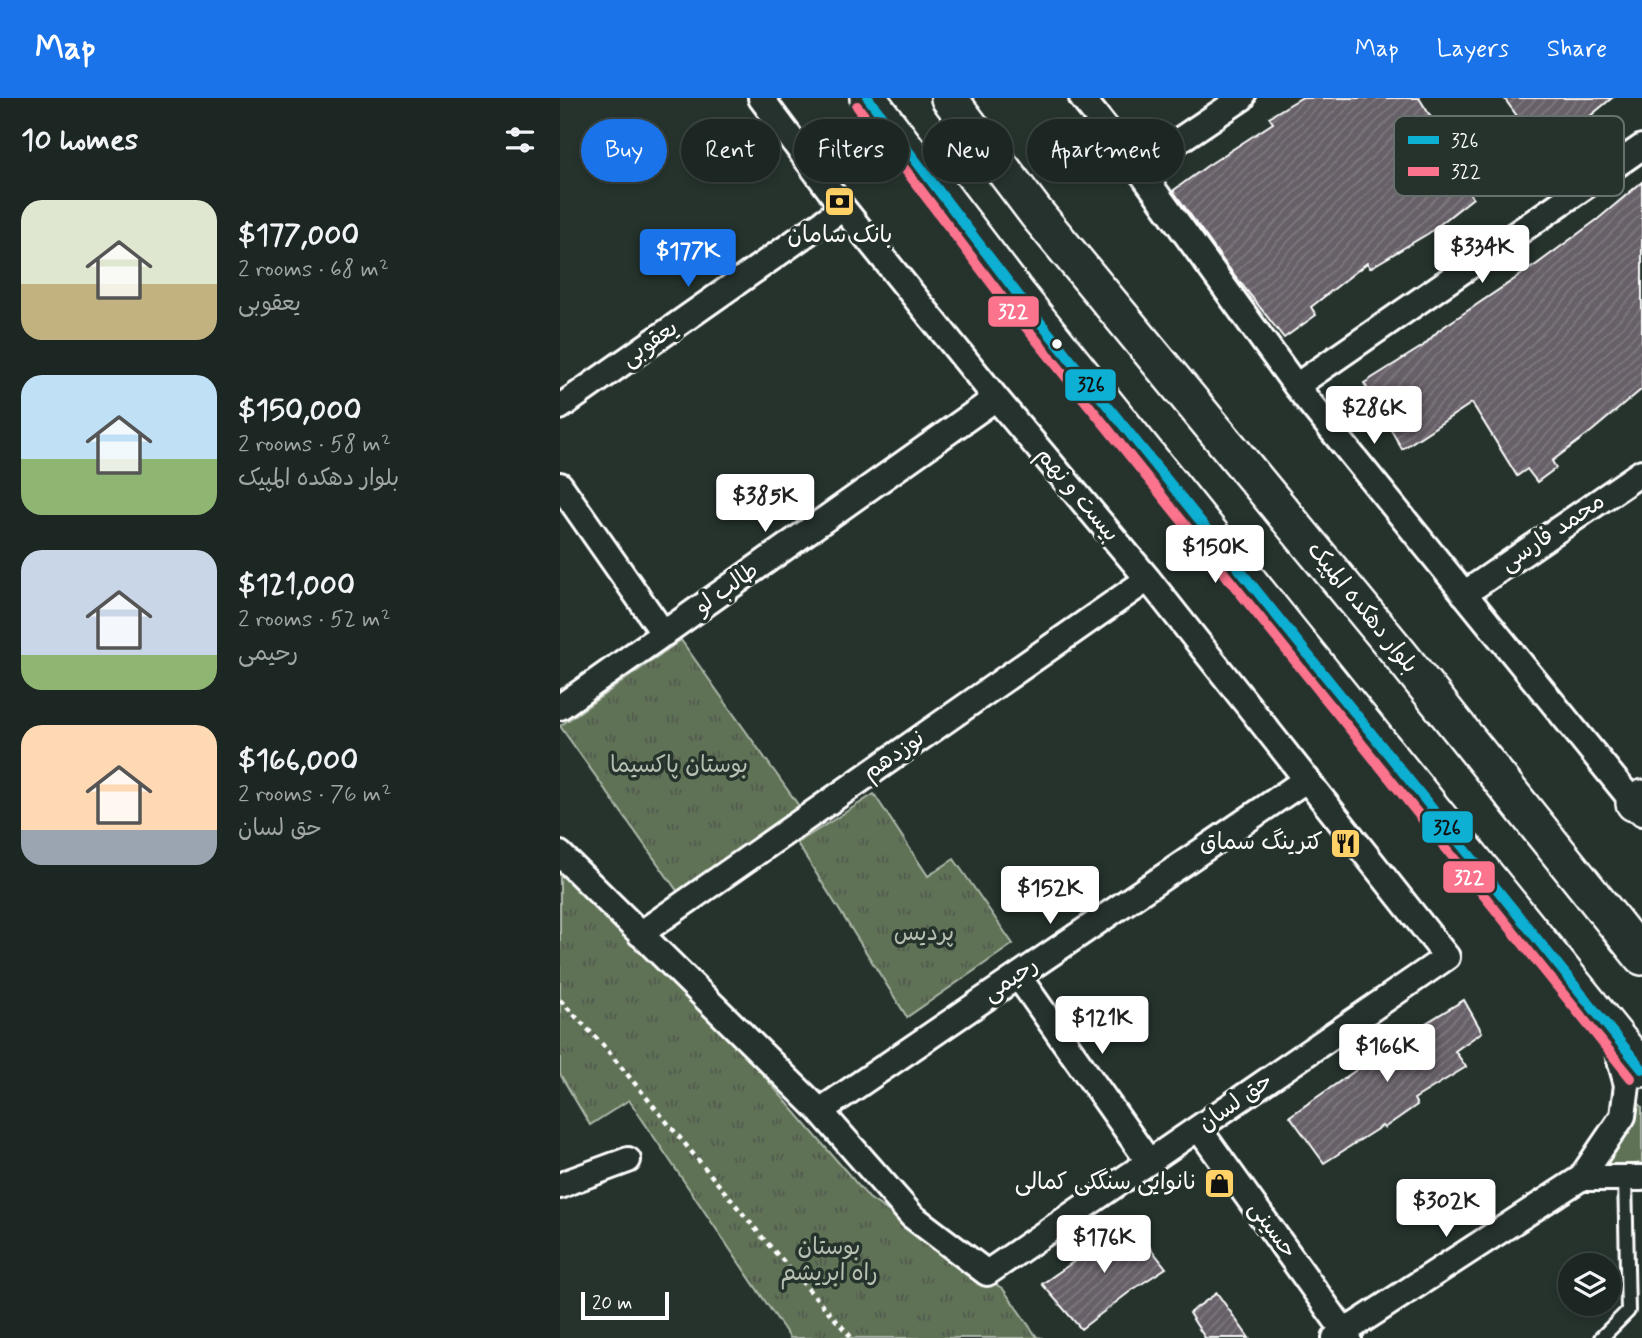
<!DOCTYPE html>
<meta charset="utf-8">
<style>
:root{--surface:#1c2622;--page:#29322f;--text:#f1f3f6;--muted:#a0a5a5;--line:#3a4340;--accent:#1a73e8}
body{margin:0;font-family:Mynerve,"Playpen Sans Arabic",sans-serif;background:var(--page);color:var(--text);height:100vh;display:flex;flex-direction:column;font-size:26px;white-space:nowrap}
*{box-sizing:border-box;margin:0}
p{font-size:23px;color:var(--muted)}
.icon{flex:none;width:38px;height:38px;fill:none;stroke:currentColor;stroke-width:2;stroke-linecap:round;stroke-linejoin:round}
.map{position:relative;flex:1;overflow:hidden}
.drawer{display:flex;flex-direction:column;background:var(--surface);width:560px}
.drawer>*{flex:none}
.hud{position:absolute;left:21px;top:21px;width:665px;height:63px;display:flex;gap:14px}
.tools{position:absolute;left:998px;top:1155px;display:grid;gap:14px}
.tools a{display:grid;place-items:center;width:63px;height:63px;border-radius:50%;background:var(--surface);box-shadow:0 4px 10px #0003,0 0 0 2px var(--line);font-size:35px}
.scale{position:absolute;left:21px;bottom:18px;width:88px;box-sizing:border-box;padding-left:7px;border:4px solid #fff;border-top:0;font-size:19px;line-height:24px;white-space:nowrap;color:#fff;-webkit-text-stroke:5px #26332d;paint-order:stroke}
.price{position:absolute;translate:-50% -60px;padding:0 16px;border-radius:7px;background:#fff;color:#222;font-size:23px;line-height:46px;filter:drop-shadow(0 2px 4px #0008)}
.price::after{content:'';position:absolute;left:50%;top:42px;width:21px;height:16px;margin-left:-10px;background:inherit;clip-path:polygon(0 0,100% 0,50% 100%)}
.price.selected{background:var(--accent);color:#fff}
ul{padding:0;list-style:none}
li{display:flex;align-items:center;gap:21px;height:175px;padding:0 21px}
li span{display:grid;place-items:center;flex:none;width:196px;height:140px;border-radius:21px;color:#555}
li>.icon{margin-inline-start:auto}
span .icon{width:84px;height:84px;fill:#fffc;stroke-width:1}
li b{font-size:30px}
h2{display:flex;justify-content:space-between;align-items:center;height:84px;padding:0 21px;font-size:30px}
.chip{padding:0 24px;border-radius:32px;background:var(--surface);box-shadow:0 4px 10px #0003,0 0 0 2px var(--line);font-size:24px;line-height:63px}
.chip.selected{background:var(--accent);color:#fff}
header{display:flex;align-items:center;gap:42px;box-sizing:border-box;height:98px;padding:0 35px;background:var(--accent);color:#fff}
header strong{font-size:33px}
nav{display:flex;gap:38px;margin-inline-start:auto;font-size:24px}
main{display:flex;flex:1;min-height:0}
.map>svg:first-child{display:block}
.grass{fill:#5e7255;stroke:#aeb8aa;stroke-width:2}
.park{fill:url(#park-tufts);stroke:#aeb8aa;stroke-width:2}
.building{fill:url(#building-hatch);stroke:#fff;stroke-width:2}
.lines{fill:none;stroke-linecap:round;stroke-linejoin:round}
.lane-casing{stroke:#fff;stroke-width:18}
.street-casing{stroke:#fff;stroke-width:30}
.secondary-casing{stroke:#fff;stroke-width:40}
.path{stroke:#fff;stroke-width:4.5;stroke-dasharray:5 5;stroke-linecap:butt}
.lane{stroke:#26332d;stroke-width:12}
.street{stroke:#26332d;stroke-width:24}
.secondary{stroke:#26332d;stroke-width:35}
.bus-1-casing{stroke:#26332d;stroke-width:16}
.bus-2-casing{stroke:#26332d;stroke-width:16}
.bus-1{stroke:#0dafd3;stroke-width:10}
.bus-2{stroke:#fc738d;stroke-width:10}
.bus-dot{fill:#fff;stroke:#26332d;stroke-width:2.5}
.labels{text-anchor:middle;dominant-baseline:central;stroke-width:7;stroke-linejoin:round;paint-order:stroke}
.poi-label{font-size:23px;fill:#fff;stroke:#26332d;text-anchor:end}
.street-label{font-size:23px;fill:#fff;stroke:#26332d}
.park-label{font-size:23px;fill:#b7c0b2;stroke:#26332d}
.key{fill:#26332d;stroke:#67706c;stroke-width:2}
.key-label{font-size:19px;fill:#fff}
.line-badge{stroke:#26332d;stroke-width:2.5}
.badge-label{font-size:19px;text-anchor:middle;font-weight:bold;fill:#fff}
.pale-badge-label{font-size:19px;text-anchor:middle;font-weight:bold;fill:#111}
</style>
<header>
<strong>Map</strong>
<nav><a>Map</a><a>Layers</a><a>Share</a></nav>
</header>
<main>
<section class="drawer">
<h2>10 homes<svg class="icon" aria-label="filters" viewBox="0 0 24 24"><path d="M4 7h16M4 17h16"/><circle cx="9" cy="7" r="2"/><circle cx="15" cy="17" r="2"/></svg></h2>
<ul>
<li><span style="background:linear-gradient(#dfe7d0 60%,#c2b280 0)"><svg class="icon" aria-label="home" viewBox="0 0 24 24"><path d="M3 11l9-7 9 7M6 9v11h12V9"/></svg></span><div><b>$177,000</b><p>2 rooms · 68 m²</p><p>یعقوبی</p></div></li>
<li><span style="background:linear-gradient(#bfe0f5 60%,#8fb573 0)"><svg class="icon" aria-label="home" viewBox="0 0 24 24"><path d="M3 11l9-7 9 7M6 9v11h12V9"/></svg></span><div><b>$150,000</b><p>2 rooms · 58 m²</p><p>بلوار دهکده المپیک</p></div></li>
<li><span style="background:linear-gradient(#c9d6e8 75%,#8fb573 0)"><svg class="icon" aria-label="home" viewBox="0 0 24 24"><path d="M3 11l9-7 9 7M6 9v11h12V9"/></svg></span><div><b>$121,000</b><p>2 rooms · 52 m²</p><p>رحیمی</p></div></li>
<li><span style="background:linear-gradient(#ffd9b3 75%,#9aa5b1 0)"><svg class="icon" aria-label="home" viewBox="0 0 24 24"><path d="M3 11l9-7 9 7M6 9v11h12V9"/></svg></span><div><b>$166,000</b><p>2 rooms · 76 m²</p><p>حق لسان</p></div></li>
</ul>
</section>
<div class="map">
<svg width="1082" height="1240" viewBox="0 0 1082 1240">
<defs>
<pattern id="park-tufts" width="24" height="20" patternUnits="userSpaceOnUse" patternTransform="scale(1.75)"><rect width="24" height="20" fill="#5e7255"/><path d="M3 7l-1-3M5 7V3M7 7l1-3M15 17l-1-3M17 17v-4M19 17l1-3" fill="none" stroke="#52594f"/></pattern>
<pattern id="building-hatch" width="6" height="6" patternUnits="userSpaceOnUse" patternTransform="scale(1.75)"><rect width="6" height="6" fill="#676068"/><path d="M-1 1l2-2M0 6l6-6M5 7l2-2" fill="none" stroke="#7e787f"/></pattern>
</defs>
<rect width="100%" height="100%" fill="#26332d"/>
<filter id="ink" filterUnits="userSpaceOnUse"><feTurbulence type="fractalNoise" baseFrequency=".0143" numOctaves="2"/><feDisplacementMap in="SourceGraphic" scale="14" xChannelSelector="R" yChannelSelector="G"/><feConvolveMatrix kernelMatrix="1 2 1 2 8 2 1 2 1" color-interpolation-filters="sRGB"/></filter>
<g filter="url(#ink)">
<path class="grass" d="M1074,1000L1082,1009V1065L1042,1070L1057,1052L1067,1027Z"/>
<path class="park" d="M121,542L239,708L118,794L0,628Z
M314,696L368,778L394,761L453,846L347,919L237,745Z
M0,772L46,819L124,885L309,1100L443,1191L477,1239L483,1240H230L69,1002L30,1027L0,976Z"/>
<path class="building" d="M741,0H859L891,51L886,60L913,100L869,135L810,170L807,165L751,209L756,217L724,240L665,165L614,94V92L647,68L713,25L709,19Z
M944,0H1052L1012,33L1018,42L989,62Z
M1082,84V291L1032,333L992,363L996,370L977,384L967,371L957,378L912,305L842,351L804,285L863,248L879,232L977,166L1038,121Z
M904,902L922,934L895,953L906,969L854,1001L857,1007L824,1030L822,1028L764,1065L730,1018L851,934Z
M570,1124L606,1170L572,1192L521,1231L482,1186Z
M657,1195L689,1240H645L629,1215Z"/>
<g class="lines">
<defs>
<path id="lane" d="M1041,1240L1068,1213L1065,1080"/>
<path id="street" d="M522,0L578,70L736,288L1082,715
M578,70L682,0
M736,288L1082,49
M0,309L283,110
M0,387L104,536
M904,496L1082,374
M0,609L436,300
M0,756L260,1013L352,1118L427,1175L887,859L588,481L436,300L283,110L201,0
M80,836L588,481
M458,878L589,1064
M260,1013L747,681
M639,1031L789,1240
M1021,1080H1082
M0,1088L11,1083L68,1062
M775,1240L1021,1080L1063,1018L1067,987L1056,948"/>
<path id="secondary" d="M308,0L459,198L1082,971
M389,0L476,115L839,555L1082,859
M1074,705L1082,700"/>
</defs>
<use href="#lane" class="lane-casing"/>
<use href="#street" class="street-casing"/>
<use href="#secondary" class="secondary-casing"/>
<path class="path" d="M0,902L42,946L208,1146L292,1240"/>
<use href="#lane" class="lane"/>
<use href="#street" class="street"/>
<use href="#secondary" class="secondary"/>
<defs>
<path id="bus-1" d="M308,0L459,198L1082,971"/>
<path id="bus-2" d="M297,8L448,207L1071,980"/>
</defs>
<use href="#bus-1" class="bus-1-casing"/>
<use href="#bus-2" class="bus-2-casing"/>
<use href="#bus-1" class="bus-1"/>
<use href="#bus-2" class="bus-2"/>
</g>
</g>
<defs>
<symbol id="bank-square" viewBox="-11 -11 22 22"><rect x="-9" y="-9" width="18" height="18" rx="4" fill="#ffd166" stroke="#26332d"/><path d="M-6-4H6V4H-6ZM0-2.3a2.3 2.3 0 1 0 0 4.6a2.3 2.3 0 1 0 0-4.6Z" fill="#111"/></symbol>
<symbol id="restaurant-square" viewBox="-11 -11 22 22"><rect x="-9" y="-9" width="18" height="18" rx="4" fill="#ffd166" stroke="#26332d"/><path d="M-5-6h1v4h1v-4h1v4h1v-4h1v5L-1.5 .5V6h-2V.5L-5-1ZM5-6V6H3V1.5H1.5Q1.5-4 5-6Z" fill="#111"/></symbol>
<symbol id="shop-square" viewBox="-11 -11 22 22"><rect x="-9" y="-9" width="18" height="18" rx="4" fill="#ffd166" stroke="#26332d"/><path d="M-5-2.5h2.3a2.7 3.5 0 0 1 5.4 0H5L5.5 6h-11ZM-1.5-2.5h3a1.5 2.3 0 0 0-3 0Z" fill="#111"/></symbol>
</defs>
<g fill-rule="evenodd">
<use href="#bank-square" x="262" y="86" width="35" height="35"/>
<use href="#restaurant-square" x="768" y="728" width="35" height="35"/>
<use href="#shop-square" x="642" y="1068" width="35" height="35"/>
</g>
<circle class="bus-dot" cx="497" cy="246" r="6"/>
<g class="labels">
<g class="poi-label">
<text x="280" y="138" text-anchor="middle">بانک سامان</text>
<text x="763" y="745">کترینگ سماق</text>
<text x="637" y="1085">نانوایی سنگکی کمالی</text>
</g>
<g class="street-label">
<text transform="translate(90 246) rotate(-35)">یعقوبی</text>
<text transform="translate(517 397) rotate(50)">بیست و نهم</text>
<text transform="translate(993 435) rotate(-34)">محمد فارسی</text>
<text transform="translate(167 491) rotate(-35)">طالب لو</text>
<text transform="translate(802 510) rotate(51)">بلوار دهکده المپیک</text>
<text transform="translate(334 658) rotate(-35)">نوزدهم</text>
<text transform="translate(451 882) rotate(-34)">رحیمی</text>
<text transform="translate(676 1005) rotate(-35)">حق لسان</text>
<text transform="translate(712 1132) rotate(54)">حسینی</text>
</g>
<g class="park-label">
<text x="119" y="668">بوستان پاکسیما</text>
<text x="364" y="836">پردیس</text>
<text x="269" y="1150">بوستان<tspan x="269" dy="26">راه ابریشم</tspan></text>
</g>
</g>
<rect x="834" y="18" width="230" height="80" rx="10" class="key"/>
<rect x="848" y="38" width="31" height="8" fill="#0dafd3"/>
<rect x="848" y="69" width="31" height="9" fill="#fc738d"/>
<g class="key-label">
<text x="891" y="49">326</text>
<text x="891" y="80">322</text>
</g>
<g class="line-badge">
<rect x="427" y="197" width="53" height="33" rx="7" fill="#fc738d"/>
<rect x="504" y="270" width="53" height="34" rx="7" fill="#0dafd3"/>
<rect x="861" y="712" width="53" height="34" rx="7" fill="#0dafd3"/>
<rect x="882" y="762" width="54" height="34" rx="7" fill="#fc738d"/>
</g>
<g class="badge-label">
<text x="453" y="220">322</text>
<text x="909" y="786">322</text>
</g>
<g class="pale-badge-label">
<text x="531" y="293">326</text>
<text x="887" y="736">326</text>
</g>
</svg>
<div class="tools">
<a><svg class="icon" aria-label="layers" viewBox="0 0 24 24"><path d="M12 4l9 5-9 5-9-5zM3 14l9 5 9-5"/></svg></a>
</div>
<div class="scale">20 m</div>
<b class="price" style="left:922px;top:187px">$334K</b>
<b class="price selected" style="left:128px;top:191px">$177K</b>
<b class="price" style="left:814px;top:348px">$286K</b>
<b class="price" style="left:205px;top:436px">$385K</b>
<b class="price" style="left:655px;top:487px">$150K</b>
<b class="price" style="left:490px;top:828px">$152K</b>
<b class="price" style="left:542px;top:958px">$121K</b>
<b class="price" style="left:827px;top:986px">$166K</b>
<b class="price" style="left:886px;top:1141px">$302K</b>
<b class="price" style="left:544px;top:1177px">$176K</b>
<div class="hud">
<a class="chip selected">Buy</a>
<a class="chip">Rent</a>
<a class="chip">Filters</a>
<a class="chip">New</a>
<a class="chip">Apartment</a>
</div>
</div>
</main>
